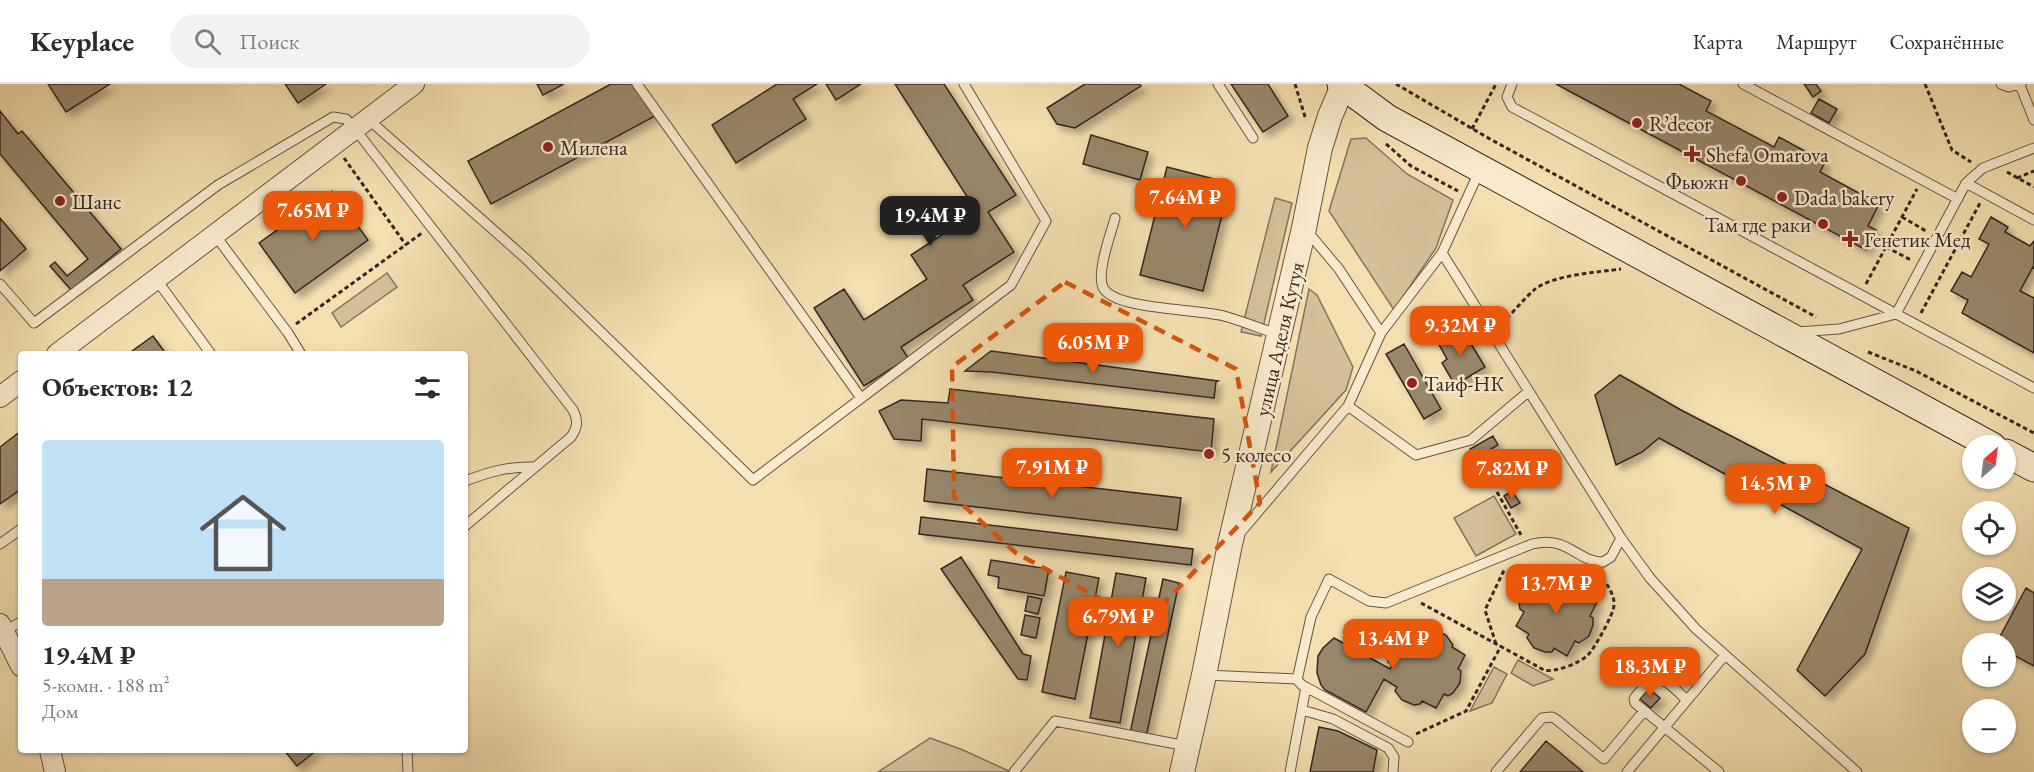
<!DOCTYPE html>
<html lang="ru">
<meta charset="utf-8">
<style>
:root{--surface:#fff;--page:#f2f2f3;--text:#2b2b33;--muted:#7c7c81;--line:#e1e1e2;--accent:#ea580c}
body{margin:0;font-family:"EB Garamond",serif;background:var(--page);color:var(--text);height:100vh;display:flex;flex-direction:column;font-size:22px;white-space:nowrap}
*{box-sizing:border-box;margin:0}
p{font-size:20px;color:var(--muted)}
.icon{flex:none;width:33px;height:33px;fill:none;stroke:currentColor;stroke-width:2;stroke-linecap:round;stroke-linejoin:round}
.map{position:relative;flex:1;overflow:hidden}
.side{position:absolute;left:18px;top:267px;width:450px;height:402px;display:flex;flex-direction:column;background:var(--surface);border-radius:6px;box-shadow:0 2px 4px #0004}
.side>*{flex:none}
.needle{width:39px;rotate:28deg}
.controls{position:absolute;left:1962px;top:351px;display:grid;gap:12px}
.controls a{display:grid;place-items:center;width:54px;height:54px;border-radius:50%;background:var(--surface);box-shadow:0 2px 4px #0004;font-size:30px}
.price{position:absolute;translate:-50% -51px;padding:0 14px;border-radius:12px;background:var(--accent);color:#fff;font-size:20px;line-height:39px;filter:drop-shadow(0 2px 3px #0008)}
.price::after{content:'';position:absolute;left:50%;top:36px;width:18px;height:14px;margin-left:-9px;background:inherit;clip-path:polygon(0 0,100% 0,50% 100%)}
.price.on{background:#222;color:#fff}
ul{padding:0;list-style:none}
li{display:grid;align-content:center;gap:12px;height:318px;padding:0 24px}
li+li{border-top:2px solid var(--line)}
li span{display:grid;place-items:center;height:186px;border-radius:6px;color:#555}
li>.icon{margin-inline-start:auto}
span .icon{width:108px;height:108px;fill:#fffc;stroke-width:1}
li b{font-size:26px}
h2{display:flex;justify-content:space-between;align-items:center;height:72px;padding:0 24px;font-size:26px}
header{display:flex;align-items:center;gap:36px;box-sizing:border-box;height:84px;padding:0 30px;background:var(--surface);border-bottom:2px solid var(--line)}
header strong{font-size:28px}
nav{display:flex;gap:33px;margin-inline-start:auto;font-size:21px}
.search{width:420px;height:54px;background:var(--page);display:flex;align-items:center;gap:15px;box-sizing:border-box;padding:0 21px;border-radius:33px;color:var(--muted);font-size:22px}
.map>svg:first-child{display:block}
.green{fill:#d3c098;stroke:#84745c;stroke-width:1.5}
.building{fill:#98876b;stroke:#342721;stroke-width:1.5;filter:url(#shadow)}
.lines{fill:none;stroke-linecap:round;stroke-linejoin:round}
.service-casing{stroke:#645545;stroke-width:11}
.minor-casing{stroke:#645545;stroke-width:22}
.tertiary-casing{stroke:#645545;stroke-width:26}
.secondary-casing{stroke:#342721;stroke-width:29}
.path{stroke:#342721;stroke-width:3;stroke-dasharray:4.5 3;stroke-linecap:butt}
.service{stroke:#f8eacc;stroke-width:9}
.minor{stroke:#f8eacc;stroke-width:20}
.tertiary{stroke:#f8eacc;stroke-width:24}
.secondary{stroke:#f8eacc;stroke-width:27}
.marked{fill:none;stroke:#d6540e;stroke-width:4.5;stroke-dasharray:12 8;stroke-linejoin:round}
.poi-dot{fill:#8f2418;stroke:#f8eacc;stroke-width:2}
.labels{text-anchor:middle;dominant-baseline:central;stroke-width:5;stroke-linejoin:round;paint-order:stroke}
.poi-label{font-size:21px;fill:#342721;stroke:#f8eacc;text-anchor:start}
.street-label{font-size:21px;fill:#342721;stroke:#f8eacc}
</style>
<header>
<strong>Keyplace</strong>
<div class="search"><svg class="icon" aria-label="search" viewBox="0 0 24 24"><circle cx="10" cy="10" r="6"/><path d="M15 15l6 6"/></svg>Поиск</div>
<nav><a>Карта</a><a>Маршрут</a><a>Сохранённые</a></nav>
</header>
<div class="map">
<svg width="2034" height="688" viewBox="0 0 2034 688">
<defs>
<filter id="shadow"><feDropShadow dx="5.5" dy="5.5" stdDeviation="3" flood-color="#0004"/></filter>
</defs>
<rect width="100%" height="100%" fill="#f4dfb0"/>
<filter id="stains"><feTurbulence type="fractalNoise" baseFrequency=".00333" numOctaves="4"/><feColorMatrix values="0 0 0 0 .2 0 0 0 0 .09 0 0 0 0 .02 0 0 0 .5 -.17"/></filter>
<radialGradient id="worn" r=".72"><stop offset=".6" stop-color="#630" stop-opacity="0"/><stop offset="1" stop-color="#630" stop-opacity=".3"/></radialGradient>
<path class="green" d="M1366,54L1407,90L1453,116L1436,164L1394,226L1329,127L1351,55Z
M1275,114L1292,119L1261,252L1241,248Z
M387,189L397,203L341,243L332,229Z
M1309,205L1317,211L1353,283L1346,306L1271,388Z
M1494,412L1516,450L1476,472L1454,434Z
M1518,576L1553,595L1533,602L1511,589Z
M1494,583L1507,590L1492,619L1470,627Z
M930,654L963,666L1011,688H878Z"/>
<path class="building" d="M48,0H110L66,28Z
M285,0H326L298,19Z
M537,0H564L543,11Z
M611,0H638L655,32L491,120L468,77Z
M777,0H817L793,15L806,35L736,79L712,41Z
M826,0H861L836,16Z
M895,0H944L1016,111L988,128L1014,168L963,201L973,216L901,263L908,274L864,302L814,224L844,205L864,236L927,195L911,171L977,128Z
M1085,0H1140L1141,2L1075,44L1057,40L1047,24Z
M1231,0H1268L1288,32L1263,48Z
M1556,0H1679L1711,17L1706,27L1774,63L1779,53L1825,78L1820,88L1879,120L1868,142L1876,146L1866,166Z
M1804,0H1816L1821,7L1813,13Z
M1819,15L1837,25L1829,39L1811,29Z
M0,27L18,50L22,47L121,165L71,206L50,182L55,178L67,192L88,175L0,70Z
M1091,51L1148,68L1140,96L1083,80Z
M1167,83L1230,99L1203,207L1140,191Z
M332,107L368,156L295,209L259,159Z
M1991,133L2008,143L2005,148L2030,162L2034,157V184L2033,183L2020,207L2034,214V269L1962,229L1968,216L1951,207L1962,188L1971,193L1989,160L1979,155Z
M0,134L26,165L0,187Z
M1462,245L1485,283L1455,301L1442,279L1447,275L1438,259Z
M153,252L166,270H128Z
M1404,260L1441,325L1424,335L1386,270Z
M991,267L1218,297L1216,298L1214,314L992,288L965,287Z
M1620,291L1681,326L1909,444L1865,570L1825,612L1797,586L1862,465L1659,354L1642,368L1616,381L1595,311Z
M950,305L1214,335L1211,368L922,335L921,357L894,355L879,327L901,316L948,319Z
M21,347V405L0,420V363Z
M1493,352L1498,361L1475,374L1470,365Z
M927,385L1181,414L1177,446L924,417Z
M1512,407L1520,419L1511,424L1504,412Z
M921,433L1193,465L1191,481L919,450Z
M961,473L1023,570L1031,572L1027,596L1018,595L941,485Z
M991,476L1049,485L1044,512L998,504L999,493L988,491Z
M1066,488L1099,494L1075,615L1042,608Z
M1116,489L1146,494L1120,639L1090,634Z
M1546,489L1559,497L1560,494H1567L1578,498L1586,508L1584,511L1597,518L1590,532L1593,534V541L1589,552L1579,559L1575,557L1567,572L1554,564L1552,568H1545L1534,564L1527,554L1529,550L1516,542L1524,528L1520,525L1519,519L1524,508L1534,500L1538,503Z
M1163,495L1179,499L1146,653L1130,649Z
M2026,504L2034,509V582L2006,567V560H1996Z
M1028,512L1042,515L1038,530L1025,527Z
M1025,531L1040,534L1036,554L1021,551Z
M1414,542L1427,549L1428,547L1434,546L1446,551L1453,561L1452,563L1465,571L1458,585L1461,587L1460,599L1453,609L1448,612L1444,610L1436,624L1422,617L1420,620L1414,621L1402,616L1395,607L1397,603L1384,595L1366,628L1325,606L1321,601L1317,589L1318,572L1323,564L1334,554L1390,585L1392,581L1388,578L1387,572L1392,561L1401,553L1406,556Z
M1649,605L1660,614L1651,624L1640,615Z
M1319,643L1338,647L1377,666L1373,688H1310Z
M1546,657L1583,688H1520Z
M284,666H317L297,682Z"/>
<g class="lines">
<defs>
<path id="service" d="M637,0L861,314
M1218,0L1253,54
M1512,0L1507,13L1512,23L2034,304
M1743,0L1958,115
M2001,0L2009,3L2021,0
M2020,1L2034,36
M368,35L525,174L753,396L1011,201L1046,137L964,0
M1966,99L1983,84L2034,64
M1115,134C1111,150 1095,191 1104,205C1118,226 1199,225 1224,232C1242,237 1259,244 1277,250
M1307,147L1339,185L1381,249
M215,151L288,249L301,270
M1442,169L1621,454L1650,494L1696,545L1857,688
M156,195L211,270
M0,200L34,239L218,101L333,33L346,35L355,45L573,326C578,336 578,343 571,353L465,442
M1797,248L1839,245L1896,230L1966,99L2034,136
M1348,322L1416,371L1471,356L1528,308
M465,397C489,388 509,382 535,383
M1240,449L1348,322L1381,249L1442,169L1479,88
M0,460L21,445
M4,547L21,538
M1206,591L1297,595
M1687,616C1675,606 1662,587 1647,600C1643,605 1637,609 1634,615L1635,619L1719,688
M1302,626L1333,635L1388,664L1394,673L1393,688
M1408,658L1302,601L1297,596L1311,533L1329,495L1369,517L1386,519L1532,460C1568,451 1577,478 1603,478L1611,473L1621,454
M407,666L408,688
M1014,688L1055,637L1187,662
M1290,688L1306,603
M1496,688L1542,634L1552,633L1557,636L1604,675L1644,627
M1627,688L1725,571"/>
<path id="minor" d="M57,270L414,0
M0,313L21,297
M0,540L21,582
M50,666L55,688"/>
<path id="tertiary" d="M1182,688L1204,591L1230,460L1304,144L1320,64L1330,32L1343,2"/>
<path id="secondary" d="M1341,0L1387,34L1992,362
M2006,369L2034,384"/>
</defs>
<use href="#service" class="service-casing"/>
<use href="#minor" class="minor-casing"/>
<use href="#tertiary" class="tertiary-casing"/>
<use href="#secondary" class="secondary-casing"/>
<path class="path" d="M1295,0L1306,36
M1396,0L1490,55L1816,233
M1925,0L1952,66L1971,78
M1472,45L1496,0
M1386,60L1411,82L1458,107
M344,74L406,161
M2007,88L2034,103
M2017,94L2034,87
M1902,133L1926,147
M1886,163L1911,176
M1866,200L1917,105
M1921,229L1980,119
M296,240L422,149
M1502,240C1512,229 1523,216 1534,206C1551,191 1599,188 1621,185
M1868,268L1916,287L2034,349
M1497,408L1521,451
M1421,519L1544,586C1554,589 1580,579 1588,571C1594,565 1614,530 1614,521C1615,511 1606,499 1601,491
M1496,560L1485,526L1505,484
M1416,650L1466,627L1501,562"/>
<use href="#service" class="service"/>
<use href="#minor" class="minor"/>
<use href="#tertiary" class="tertiary"/>
<use href="#secondary" class="secondary"/>
</g>
<path class="marked" d="M1065,198L1236,285L1260,419L1145,539L1016,469L954,413L952,283Z"/>
<g class="poi-dot">
<circle cx="1637" cy="39" r="6"/>
<circle cx="548" cy="63" r="6"/>
<path d="M1689 61h6v6h6v6h-6v6h-6v-6h-6v-6h6z"/>
<circle cx="1741" cy="97" r="6"/>
<circle cx="1782" cy="113" r="6"/>
<circle cx="60" cy="117" r="6"/>
<circle cx="1823" cy="140" r="6"/>
<path d="M1847 146h6v6h6v6h-6v6h-6v-6h-6v-6h6z"/>
<circle cx="1412" cy="299" r="6"/>
<circle cx="1209" cy="370" r="6"/>
</g>
<g class="labels">
<g class="poi-label">
<text x="1649" y="39">R’decor</text>
<text x="560" y="63">Милена</text>
<text x="1706" y="70">Shefa Omarova</text>
<text x="1729" y="97" text-anchor="end">Фьюжн</text>
<text x="1794" y="113">Dada bakery</text>
<text x="72" y="117">Шанс</text>
<text x="1811" y="140" text-anchor="end">Там где раки</text>
<text x="1864" y="155">Генетик Мед</text>
<text x="1424" y="299">Таиф-НК</text>
<text x="1221" y="370">5 колесо</text>
</g>
<g class="street-label">
<text transform="translate(1279 255) rotate(-77)">улица Аделя Кутуя</text>
</g>
</g>
<rect width="100%" height="100%" filter="url(#stains)"/>
<rect width="100%" height="100%" fill="url(#worn)"/>
</svg>
<div class="controls">
<a><svg class="needle" viewBox="-14 -14 28 28"><path d="M0-13l5 13h-10z" fill="#e53935"/><path d="M0 13l5-13h-10z" fill="#7c7c81"/></svg></a>
<a><svg class="icon" aria-label="locate" viewBox="0 0 24 24"><circle cx="12" cy="12" r="6"/><path d="M12 2v4M12 18v4M2 12h4M18 12h4"/></svg></a>
<a><svg class="icon" aria-label="layers" viewBox="0 0 24 24"><path d="M12 4l9 5-9 5-9-5zM3 14l9 5 9-5"/></svg></a>
<a>+</a>
<a>−</a>
</div>
<b class="price" style="left:1185px;top:145px">7.64M ₽</b>
<b class="price" style="left:313px;top:158px">7.65M ₽</b>
<b class="price on" style="left:930px;top:163px">19.4M ₽</b>
<b class="price" style="left:1460px;top:273px">9.32M ₽</b>
<b class="price" style="left:1093px;top:290px">6.05M ₽</b>
<b class="price" style="left:1052px;top:415px">7.91M ₽</b>
<b class="price" style="left:1512px;top:416px">7.82M ₽</b>
<b class="price" style="left:1775px;top:431px">14.5M ₽</b>
<b class="price" style="left:1556px;top:531px">13.7M ₽</b>
<b class="price" style="left:1118px;top:564px">6.79M ₽</b>
<b class="price" style="left:1393px;top:586px">13.4M ₽</b>
<b class="price" style="left:1650px;top:614px">18.3M ₽</b>
<section class="side">
<h2>Объектов: 12<svg class="icon" aria-label="filters" viewBox="0 0 24 24"><path d="M4 7h16M4 17h16"/><circle cx="9" cy="7" r="2"/><circle cx="15" cy="17" r="2"/></svg></h2>
<ul>
<li><span style="background:linear-gradient(#bfe0f5 75%,#b9a48a 0)"><svg class="icon" aria-label="home" viewBox="0 0 24 24"><path d="M3 11l9-7 9 7M6 9v11h12V9"/></svg></span><div><b>19.4M ₽</b><p>5-комн. · 188 m²</p><p>Дом</p></div></li>
</ul>
</section>
</div>
